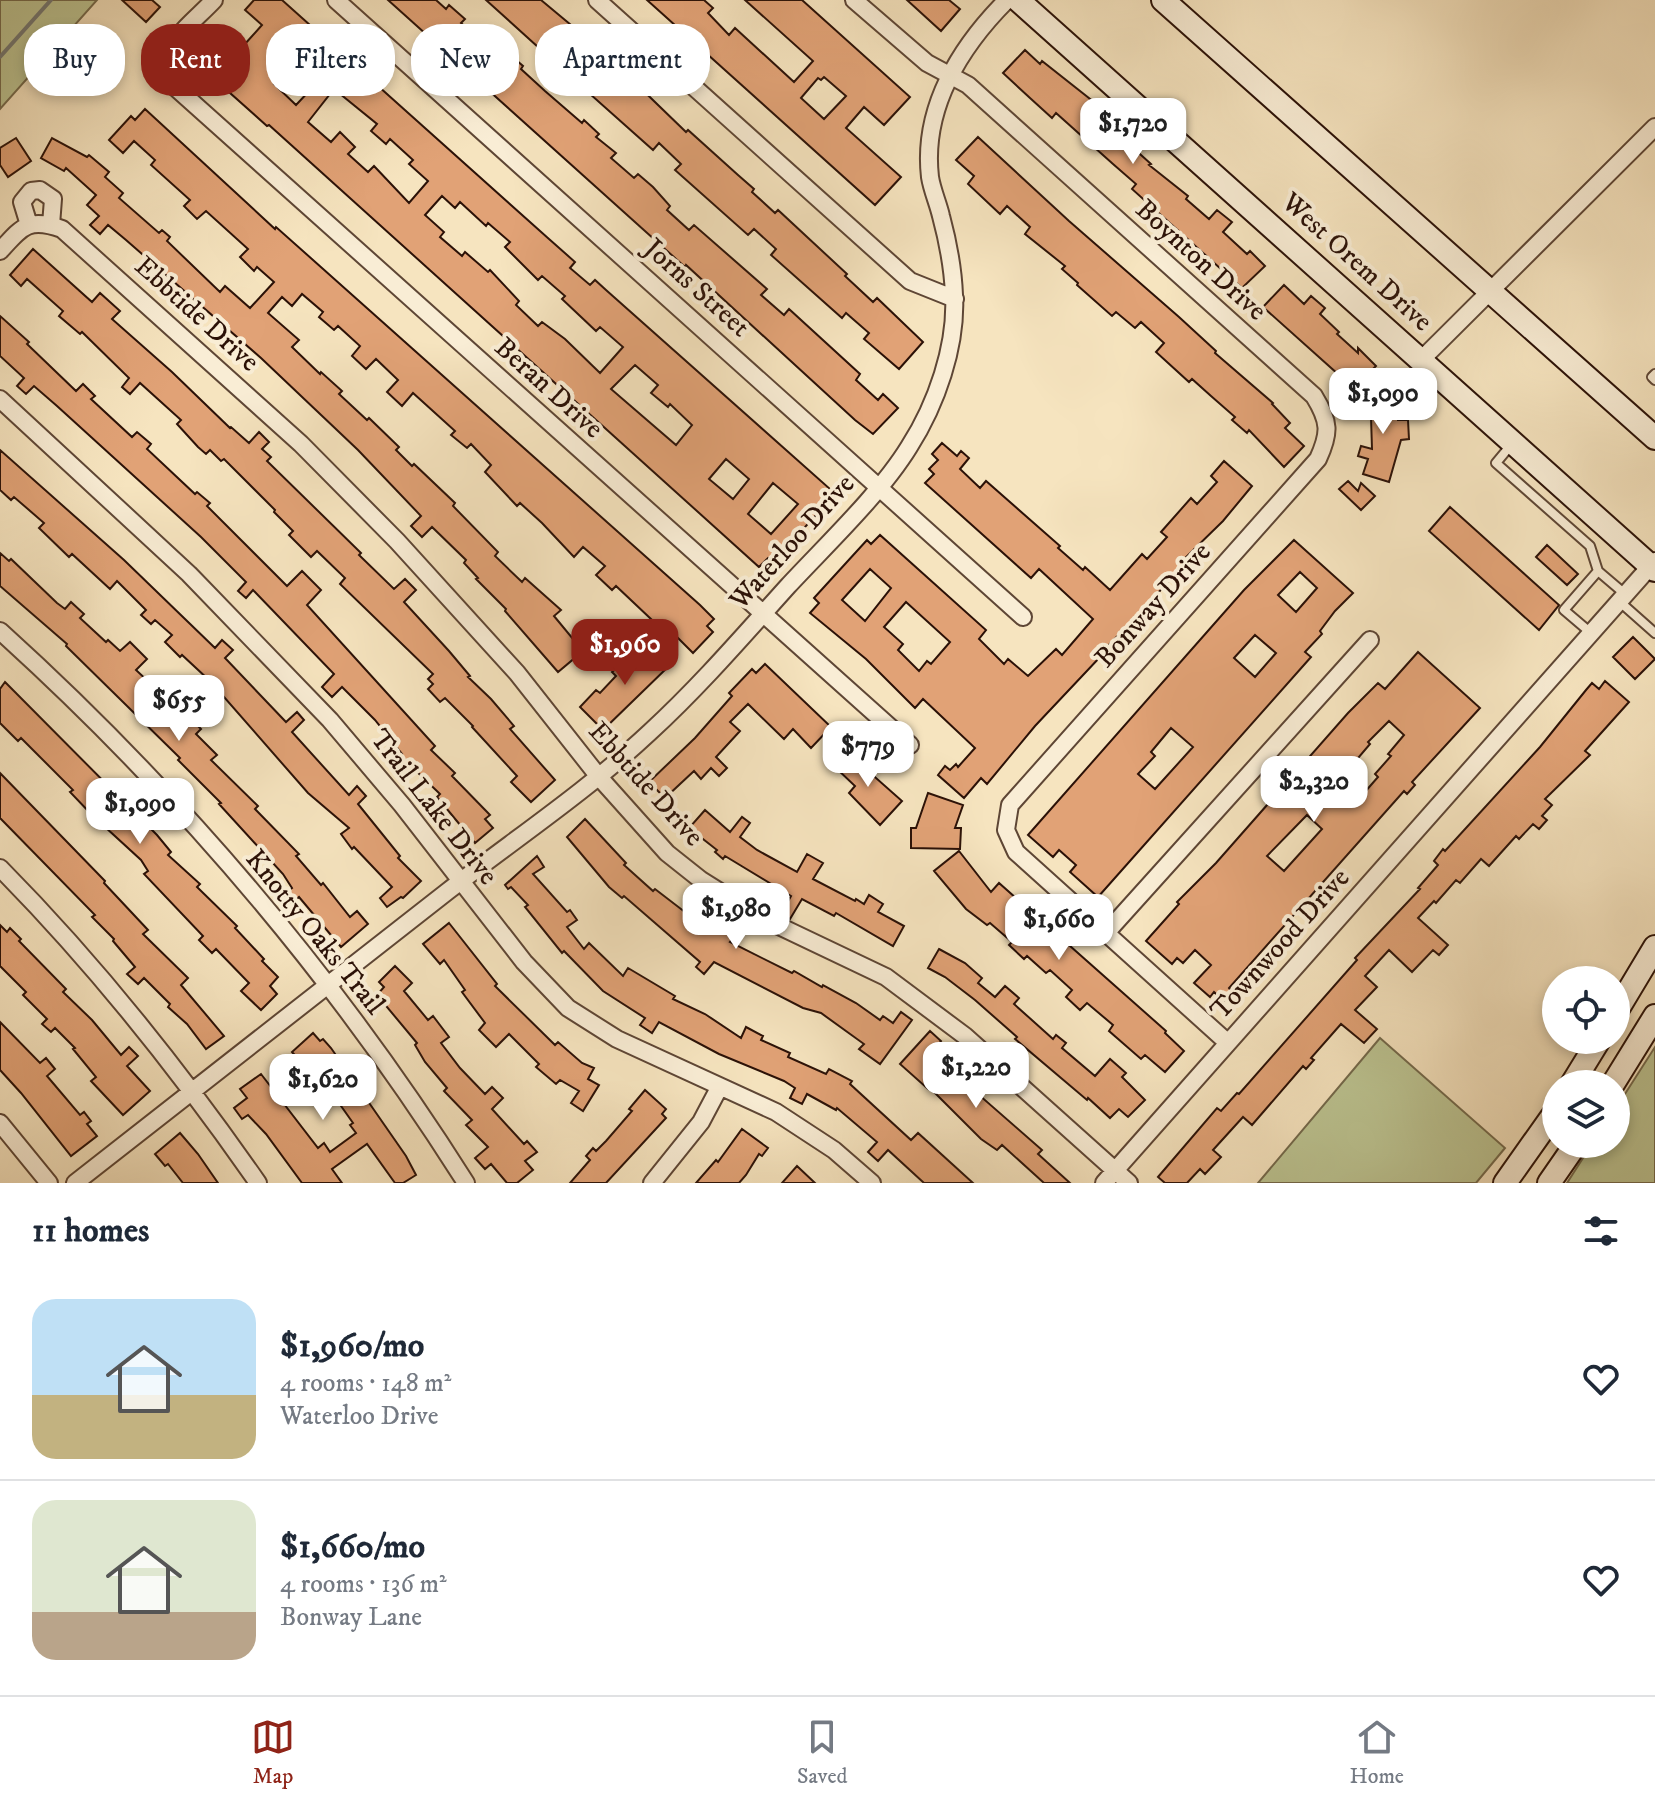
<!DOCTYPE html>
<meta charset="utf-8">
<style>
:root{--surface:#fff;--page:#f2f2f3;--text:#1f2937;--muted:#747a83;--line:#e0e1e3;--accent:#8f2418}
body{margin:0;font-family:"IM FELL DW Pica",serif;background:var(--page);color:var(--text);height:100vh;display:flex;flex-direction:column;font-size:30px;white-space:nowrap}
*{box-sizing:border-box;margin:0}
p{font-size:26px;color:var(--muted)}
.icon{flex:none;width:44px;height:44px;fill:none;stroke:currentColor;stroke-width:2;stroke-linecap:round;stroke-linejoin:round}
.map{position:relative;height:1183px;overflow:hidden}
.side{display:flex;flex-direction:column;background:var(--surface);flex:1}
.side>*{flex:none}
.banner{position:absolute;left:24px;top:24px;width:800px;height:72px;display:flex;gap:16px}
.buttons{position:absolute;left:1542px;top:966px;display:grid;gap:16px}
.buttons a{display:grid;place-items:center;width:88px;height:88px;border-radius:50%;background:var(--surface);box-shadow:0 4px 12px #0003;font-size:40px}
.price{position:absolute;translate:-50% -68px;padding:0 18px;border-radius:16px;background:#fff;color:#222;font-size:26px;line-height:52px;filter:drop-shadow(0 2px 4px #0008)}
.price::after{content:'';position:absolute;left:50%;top:48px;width:24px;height:18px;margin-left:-12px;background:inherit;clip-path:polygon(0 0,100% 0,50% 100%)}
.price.active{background:var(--accent);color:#fff}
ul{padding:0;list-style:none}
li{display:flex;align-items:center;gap:24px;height:200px;padding:0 32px}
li+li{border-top:2px solid var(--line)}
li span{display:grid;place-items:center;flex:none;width:224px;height:160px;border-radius:24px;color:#555}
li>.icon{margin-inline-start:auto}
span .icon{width:96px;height:96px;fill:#fffc;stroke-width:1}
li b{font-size:34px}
h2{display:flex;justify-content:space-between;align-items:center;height:96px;padding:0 32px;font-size:34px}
.tag{padding:0 28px;border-radius:32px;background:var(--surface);box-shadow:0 4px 12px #0003;font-size:28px;line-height:72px}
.tag.active{background:var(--accent);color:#fff}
.dock{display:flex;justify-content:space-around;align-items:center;height:112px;border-top:2px solid var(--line);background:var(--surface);font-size:22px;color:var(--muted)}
.dock a{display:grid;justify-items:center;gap:4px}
.dock .active{color:var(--accent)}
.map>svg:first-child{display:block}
.green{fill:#bcc492;stroke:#746a4c;stroke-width:2}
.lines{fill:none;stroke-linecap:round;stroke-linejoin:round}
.stream{stroke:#727874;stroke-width:4}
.building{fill:#e1a276;stroke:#2b1107;stroke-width:2;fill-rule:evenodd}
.service-casing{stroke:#5e4635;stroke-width:12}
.minor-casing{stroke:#5e4635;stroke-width:20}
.secondary-casing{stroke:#2b1107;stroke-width:26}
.service{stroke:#f9edd5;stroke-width:8}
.minor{stroke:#f9edd5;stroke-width:16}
.secondary{stroke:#f9edd5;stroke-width:22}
.labels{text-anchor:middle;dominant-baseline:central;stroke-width:8;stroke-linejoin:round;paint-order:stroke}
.street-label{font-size:28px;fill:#2b1107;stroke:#f9edd5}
</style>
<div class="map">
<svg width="1655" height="1183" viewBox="0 0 1655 1183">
<rect width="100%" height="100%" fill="#f6e4bf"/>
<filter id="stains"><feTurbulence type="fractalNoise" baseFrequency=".0025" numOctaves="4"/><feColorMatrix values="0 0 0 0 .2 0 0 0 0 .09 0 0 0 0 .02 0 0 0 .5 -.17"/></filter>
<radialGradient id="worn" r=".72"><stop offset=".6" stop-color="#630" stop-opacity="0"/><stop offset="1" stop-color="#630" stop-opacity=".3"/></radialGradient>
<path class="green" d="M0,0H97L0,109Z
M1380,1038L1505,1148L1476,1183H1258Z
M1655,1047V1183H1567L1592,1144H1616V1108Z"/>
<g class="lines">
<path class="stream" d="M0,57L51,0"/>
</g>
<path class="building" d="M122,0H152L160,7L146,22Z
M254,0H282L549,239L575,262L570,268L590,285L595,280L606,290L830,489L822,499L827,503L773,562L768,558L759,567L269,125L267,126L212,77L203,87L190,75L201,62L190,52L199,42L208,51L227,30L244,45L262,25L245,10ZM295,56L318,76L310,84L313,87L296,105L274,84L282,75L279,73ZM334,89L377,124L371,131L386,144L390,139L413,160L409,164L428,181L409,203L374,166L368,172L348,154L355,147L340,132L331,142L308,122ZM442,196L455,208L460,202L486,226L488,223L510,242L505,247L538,280L542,276L565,296L562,299L596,331L600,327L623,347L600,373L565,339L542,322L538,326L516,305L519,301L490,270L488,272L465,252L462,256L440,237L444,232L425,215ZM635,365L658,385L651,393L668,407L670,404L692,425L676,445L611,389ZM726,459L749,479L733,499L709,479ZM773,483L798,504L771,534L748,514Z
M388,0H436L446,9L449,5L465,19L461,23L483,43L487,39L505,56L508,53L523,66L521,69L545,91L582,123L584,120L599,134L596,137L616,153L611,158L634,178L638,174L653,187L670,206L667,210L689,230L694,225L767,289L761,295L784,315L789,309L860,374L856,380L878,400L883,394L898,408L873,434L855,420L686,265L685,267Z
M486,0H541L589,40L625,76L626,74L686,132L688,130L738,175L754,189L752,192L775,213L778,210L847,274L845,276L873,302L877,298L923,342L899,369L864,339L869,333L846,313L842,318L771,255L776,249L754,229L748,235L675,170L681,164L659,143L653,150L581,86L586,80L564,60L559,66Z
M647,0H704L713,8L708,13L729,35L735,28L794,82L813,61L745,0H802L910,97L884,125L864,107L846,128L901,177L875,205ZM824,77L846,96L824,119L801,98L818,78L821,80Z
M907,0H949L960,9L941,31Z
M1025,50L1040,64L1042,61L1099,106L1118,124L1115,127L1132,142L1130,145L1151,164L1149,165L1188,196L1186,199L1209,219L1217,210L1232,222L1223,232L1247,254L1250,251L1265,266L1242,288L1132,189L1136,184L1113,164L1056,113L1052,118L1030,98L1003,73Z
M145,109L275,229L276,227L700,605L714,619L707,626L713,632L693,653L673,633L670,637L616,586L612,590L596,575L605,566L583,547L574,557L542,523L520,503L517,506L485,472L491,465L471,444L467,448L451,435L455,431L413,393L402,406L387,392L398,380L376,359L366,369L352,356L360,346L338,326L334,330L319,317L323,312L302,294L292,306L282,297L268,313L299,340L292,347L320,374L321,372L342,391L339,394L367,420L369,418L399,447L396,450L412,466L414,464L455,503L453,506L498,552L495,556L522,582L525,578L561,610L554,616L583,651L558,672L505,611L506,609L476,579L478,578L464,563L466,560L432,527L422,537L411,526L421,516L358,450L261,358L126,240L108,225L100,234L90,225L99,216L87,205L96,195L66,168L64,171L41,158L52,138L87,157L89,155L109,172L105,177L123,193L119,198L159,233L162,230L170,237L167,241L220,292L225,286L250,308L274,282L257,267L254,271L240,257L248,249L206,211L197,219L184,206L190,200L151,165L155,160L134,141L123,153L109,140L131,116L135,120Z
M978,137L1069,221L1179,317L1216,351L1215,353L1273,403L1272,404L1290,423L1285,428L1304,446L1284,467L1249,430L1247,433L1232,420L1235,417L1211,396L1192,379L1189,382L1156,352L1164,343L1141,322L1135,328L1116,312L1112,316L1077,285L1078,283L1062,269L1065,266L1025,234L1030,227L1007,206L1000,214L968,184L974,176L956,160Z
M16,138L31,161L8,177L0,165V148Z
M33,249L92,302L100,293L120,311L112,319L172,372L230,428L231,427L249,443L259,432L269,442L262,449L271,457L267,461L361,553L359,555L394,589L405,579L416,590L404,602L449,651L470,676L468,677L491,699L514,726L510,729L555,780L531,802L511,782L517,776L472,727L473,726L445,698L440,702L428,689L433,684L428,679L433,674L340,584L345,578L317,551L311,557L289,535L293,531L274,512L275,510L224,459L221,461L210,450L206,454L198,447L177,424L181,420L140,383L130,394L122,387L129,378L82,332L80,334L59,316L63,311L27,279L21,286L10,275Z
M1284,285L1304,304L1311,296L1325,308L1320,314L1339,332L1337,334L1358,353V348L1376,366L1360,382V371L1348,383L1263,307Z
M0,316L29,342L27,344L76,391L83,384L95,396L91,399L132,437L137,432L151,444L147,449L195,494L197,492L210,503L207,506L287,586L302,571L321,590L307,605L435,746L431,750L455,773L452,776L490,815L485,819L493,828L475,843L437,797L440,794L413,768L406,775L394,762L402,754L375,720L342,687L332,697L322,687L334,674L253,590L246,598L238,591L246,582L201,537L57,406L34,386L26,394L17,386L24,378L0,356Z
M1396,396L1398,420H1408L1409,439L1401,440L1389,482L1363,474L1368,459L1358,456L1361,446L1372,449L1371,417H1363L1362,398Z
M942,443L957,456L961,451L969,458L960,469L980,488L986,481L1060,546L1058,548L1083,570L1085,567L1110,590L1142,554L1147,559L1167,537L1161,532L1191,498L1197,504L1217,482L1211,476L1224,461L1252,486L1223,521L1183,560L1186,562L1139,614L1099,655L1101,656L1035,726L987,784L981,778L964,798L938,775L945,766L950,770L956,764L958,767L975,748L923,699L915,708L866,659L810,613L819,603L814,598L846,563L867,540L871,544L880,535L986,630L979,639L1004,664L1008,659L1028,676L1056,649L1062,655L1093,619L1039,569L1031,578L925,483L934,474L929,469L938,460L932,454ZM870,569L891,588L865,621L842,600ZM906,602L950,642L931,664L927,661L919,671L898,650L903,644L884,627Z
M0,450L124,560L215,648L222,640L233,650L225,658L286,722L297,712L304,720L292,732L349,795L357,786L366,796L358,804L400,856L398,858L421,881L403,898L401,897L387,907L380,898L392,887L354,847L352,849L341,834L349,828L308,793L210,681L182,655L180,657L165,642L172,635L155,620L151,624L141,615L146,610L117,581L110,589L72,554L69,557L39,528L44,523L14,497L11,500L0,490Z
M1348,481L1358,491L1361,483L1375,496L1361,510L1339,489Z
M1450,507L1559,605L1539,630L1429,531Z
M1294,540L1353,593L1335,611L1320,631L1322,634L1305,652L1311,657L1098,897L1070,872L1076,865L1059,850L1053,857L1028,835L1244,590ZM1300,572L1317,588L1296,612L1278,595ZM1255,635L1276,653L1255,677L1234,658ZM1171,728L1193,747L1155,789L1138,774L1155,756L1151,752Z
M1547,545L1578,574L1567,585L1536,557Z
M0,553L9,561L11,559L57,603L65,609L71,602L84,614L80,618L106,642L108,640L120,651L130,642L147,659L136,670L152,685L146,691L172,716L180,708L201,729L196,734L217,755L211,760L258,806L255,809L299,854L296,856L321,885L323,883L350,917L357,911L368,924L341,947L299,897L291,904L283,895L292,888L283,874L219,804L221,803L178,760L180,758L66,646L67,644L0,586Z
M1633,637L1655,659L1635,679L1613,657Z
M648,645L670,665L603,730L580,707L596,690L600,693L616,676L612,672L621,664L625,668Z
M1418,652L1480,708L1412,782L1415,785L1407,794L1404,791L1229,988L1232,992L1224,1001L1214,992L1210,997L1194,983L1211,965L1195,950L1183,963L1177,958L1172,964L1146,941L1179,904L1177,902L1216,863L1348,713L1378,683L1385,689ZM1389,721L1404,735L1388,754L1391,756L1375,774L1378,777L1357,801L1340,786L1357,767L1353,764L1370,744L1368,742ZM1307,815L1322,829L1284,871L1267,856Z
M765,664L831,727L811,748L793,729L784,739L748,704L730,722L740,731L716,757L727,768L719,776L711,768L701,779L694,771L665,798L649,782L695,738L732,696L729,693L752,669L756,673Z
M1605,681L1629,702L1585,751L1590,755L1545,799L1552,805L1542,816L1547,820L1539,829L1533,824L1519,839L1516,836L1489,866L1481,859L1460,883L1456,880L1436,903L1434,901L1418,918L1448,945L1439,955L1433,950L1412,972L1389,950L1365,976L1377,987L1355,1010L1377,1029L1364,1043L1341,1024L1311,1058L1314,1060L1306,1069L1303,1066L1252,1125L1243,1117L1213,1150L1221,1157L1205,1174L1200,1169L1187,1183H1165L1158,1177L1217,1108L1221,1111L1237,1093L1239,1094L1357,960L1355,958L1420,889L1418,888L1438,865L1434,861L1443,849L1445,851L1540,747L1586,690L1592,683L1599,689Z
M5,682L157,835L171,852L168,855L200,884L197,887L237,926L235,928L264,959L262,961L278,977L270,986L277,994L261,1010L241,991L249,983L216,949L212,953L199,940L203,936L144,874L148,871L141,860L92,815L70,792L73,790L21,738L18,741L0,723V689Z
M855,749L864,757L859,763L902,801L880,825L849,793L855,786L836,768Z
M0,773L105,881L104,883L148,930L143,934L188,978L181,985L224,1036L206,1049L187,1024L168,1007L170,1004L144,978L138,984L127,974L135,967L113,941L114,939L92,917L95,915L0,818Z
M928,793L963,805L955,828H961L960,849L911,848V828H916Z
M705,810L730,832L742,817L750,823L740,837L757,850L797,872L807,854L823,863L813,879L855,901L856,899L864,904L869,895L883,904L878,912L904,926L893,946L836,913L834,916L802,899L790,919L780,915L791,896L725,856L723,859L715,852L717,850L689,828Z
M585,819L626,863L624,865L653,891L655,889L707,929L714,933L723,921L738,933L730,942L792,973L794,971L822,987L823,985L856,1003L880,1020L883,1016L893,1023L901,1012L912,1020L880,1064L859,1049L864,1044L821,1013L803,1008L714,962L704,974L696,967L700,962L624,896L622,898L609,887L567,837Z
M959,851L991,892L999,883L1166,1031L1165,1033L1184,1051L1165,1072L1145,1055L1141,1059L1109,1031L1113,1025L1087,1003L1080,1010L1066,997L1072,990L1050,970L1046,973L1027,956L1024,959L1009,945L1012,942L990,923L987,925L966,909L934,871Z
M537,856L544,867L533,874L567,912L570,910L577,920L567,927L584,949L589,943L623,976L628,968L675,996L673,999L705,1014L741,1038L746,1027L763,1036L761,1040L790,1053L788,1057L826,1074L829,1069L852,1081L850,1084L911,1140L918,1133L973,1183H924L888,1150L878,1161L868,1152L877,1142L837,1108L836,1110L807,1094L802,1104L790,1098L795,1088L784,1081L719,1054L659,1022L652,1033L640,1025L645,1018L603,991L564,951L562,953L525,907L528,905L511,887L508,889L505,885Z
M449,923L497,984L495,986L555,1045L558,1042L582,1063L594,1068L588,1079L599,1085L583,1111L571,1103L579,1091L560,1080L556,1084L536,1067L539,1064L509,1034L496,1047L479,1030L485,1023L462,992L465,990L444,960L440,964L423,944Z
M0,925L7,932L10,928L21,939L19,941L66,989L63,992L92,1020L121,1055L129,1047L138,1056L127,1066L150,1091L123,1115L91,1081L96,1077L73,1049L75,1048L55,1028L51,1032L42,1024L47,1019L23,995L26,992L0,966Z
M939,949L965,963L982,978L978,983L995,997L1005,986L1019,998L1014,1004L1053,1039L1056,1035L1066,1043L1062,1048L1095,1076L1110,1059L1126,1073L1122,1077L1145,1100L1128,1117L1119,1109L1110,1118L1088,1098L1087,1100L1015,1039L1017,1037L975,1000L945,977L928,968Z
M395,966L412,983L404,991L428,1020L433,1016L449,1037L441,1043L460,1068L485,1094L492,1087L503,1098L492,1109L524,1144L527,1141L537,1152L525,1161L533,1170L517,1183H507L491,1164L485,1169L475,1158L488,1147L466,1125L472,1120L444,1091L447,1088L425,1062L415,1045L417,1043L377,995L384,987L379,982Z
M0,1022L40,1063L46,1058L55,1069L47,1076L80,1115L84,1112L91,1121L87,1124L97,1136L71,1156L21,1093L0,1070Z
M930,1031L941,1041L931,1053L1042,1150L1038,1154L1070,1183H1044L1002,1145L997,1150L981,1139L929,1087L928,1089L900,1064Z
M313,1033L320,1041L323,1039L331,1048L406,1156L416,1175L403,1183H395L367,1144L332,1169L342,1183H302L266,1134L248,1115L242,1119L234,1108L247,1098L240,1089L261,1074L318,1148L324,1143L330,1152L356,1133L350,1125L353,1123L322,1079L319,1081L310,1067L308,1070L292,1052Z
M645,1090L666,1109L662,1114L666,1118L606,1183H570L590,1160L586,1156L593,1148L596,1151L606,1141L632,1111L629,1109Z
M742,1129L768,1148L762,1156L759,1154L746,1175L739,1183H696L716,1160L718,1162Z
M180,1133L198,1154L218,1183H183L168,1164L165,1166L155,1154Z
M797,1166L815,1183H782Z"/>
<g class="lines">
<defs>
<path id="service" d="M1655,374L1652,377L1655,380
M1511,445L1496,463L1590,546L1598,571
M1620,602L1655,633
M1591,633L1564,610L1598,571L1625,594"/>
<path id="minor" d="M214,0C189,27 153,47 175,87L910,745
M336,0L1023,617
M597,0L910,281L955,299
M854,0L927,63L968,85L1314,396C1330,422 1330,433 1318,459L1010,805L1006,830L1016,852L1228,1043
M29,225L22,202L31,191L40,190L53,199L51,225
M0,251C22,227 28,217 62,229L301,444L397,541L517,673L599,777L667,853L701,880L760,917L886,977L965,1036L1129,1183
M1421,360L1655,127
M0,399L189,574L330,720L402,805L524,962L568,1008L617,1039L776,1112L834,1150L872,1183
M0,631C179,793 337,979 466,1183
M0,868C96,965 180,1071 258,1183
M1106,933L1370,640
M0,1123L49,1183
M75,1183C199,1086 323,988 448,891C515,839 587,791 650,732C699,687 743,636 788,586C826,545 880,494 909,447C936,405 957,346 954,295C953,269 948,242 941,216C938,203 932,190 930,177C922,108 960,47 1007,0
M652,1183L701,1122L719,1088
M1104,1183L1655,561"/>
<path id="secondary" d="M1018,0L1655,570
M1163,0L1655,438
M1616,1012L1655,947
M1572,1084L1599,1040
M1613,1084L1655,1016
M1505,1183L1556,1111
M1549,1183L1576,1144"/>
</defs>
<use href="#service" class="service-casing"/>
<use href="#minor" class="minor-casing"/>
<use href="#secondary" class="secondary-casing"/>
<use href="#service" class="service"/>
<use href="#minor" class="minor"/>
<use href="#secondary" class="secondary"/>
</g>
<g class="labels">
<g class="street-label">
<text transform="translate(1201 260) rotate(42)">Boynton Drive</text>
<text transform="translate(1357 262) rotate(42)">West Orem Drive</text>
<text transform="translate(697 288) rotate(42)">Jorns Street</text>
<text transform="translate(197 314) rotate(42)">Ebbtide Drive</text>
<text transform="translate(549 388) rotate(42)">Beran Drive</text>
<text transform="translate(792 542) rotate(-48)">Waterloo Drive</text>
<text transform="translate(1153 605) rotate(-48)">Bonway Drive</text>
<text transform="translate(646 784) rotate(48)">Ebbtide Drive</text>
<text transform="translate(434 807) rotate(52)">Trail Lake Drive</text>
<text transform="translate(315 932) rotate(51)">Knotty Oaks Trail</text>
<text transform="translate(1280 944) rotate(-48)">Townwood Drive</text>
</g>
</g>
<rect width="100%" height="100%" filter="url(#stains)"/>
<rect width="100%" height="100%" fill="url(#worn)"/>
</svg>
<div class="buttons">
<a><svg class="icon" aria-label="locate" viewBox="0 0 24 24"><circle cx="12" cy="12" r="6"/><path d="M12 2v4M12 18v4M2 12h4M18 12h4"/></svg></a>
<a><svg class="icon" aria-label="layers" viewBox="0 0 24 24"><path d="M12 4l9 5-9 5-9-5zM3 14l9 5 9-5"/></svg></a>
</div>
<b class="price" style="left:1133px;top:166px">$1,720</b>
<b class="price" style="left:1383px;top:436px">$1,090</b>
<b class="price active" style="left:625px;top:687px">$1,960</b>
<b class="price" style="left:179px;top:743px">$655</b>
<b class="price" style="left:868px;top:789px">$779</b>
<b class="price" style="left:1314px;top:824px">$2,320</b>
<b class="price" style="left:140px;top:846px">$1,090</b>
<b class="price" style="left:736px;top:951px">$1,980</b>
<b class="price" style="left:1059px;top:962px">$1,660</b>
<b class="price" style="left:976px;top:1110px">$1,220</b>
<b class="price" style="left:323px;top:1122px">$1,620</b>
<div class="banner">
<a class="tag">Buy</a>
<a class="tag active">Rent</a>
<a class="tag">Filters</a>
<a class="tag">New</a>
<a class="tag">Apartment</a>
</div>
</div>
<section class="side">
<h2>11 homes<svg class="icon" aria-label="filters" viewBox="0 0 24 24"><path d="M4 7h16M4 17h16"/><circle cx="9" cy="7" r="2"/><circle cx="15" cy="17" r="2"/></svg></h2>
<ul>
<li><span style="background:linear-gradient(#bfe0f5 60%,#c2b280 0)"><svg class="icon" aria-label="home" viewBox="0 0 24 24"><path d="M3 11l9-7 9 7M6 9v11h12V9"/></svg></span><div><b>$1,960/mo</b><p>4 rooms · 148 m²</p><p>Waterloo Drive</p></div><svg class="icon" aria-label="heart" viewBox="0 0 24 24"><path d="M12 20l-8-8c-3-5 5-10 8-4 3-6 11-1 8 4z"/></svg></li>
<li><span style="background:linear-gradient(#dfe7d0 70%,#b9a48a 0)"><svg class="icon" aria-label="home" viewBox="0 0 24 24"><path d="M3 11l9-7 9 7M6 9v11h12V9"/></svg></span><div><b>$1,660/mo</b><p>4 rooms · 136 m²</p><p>Bonway Lane</p></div><svg class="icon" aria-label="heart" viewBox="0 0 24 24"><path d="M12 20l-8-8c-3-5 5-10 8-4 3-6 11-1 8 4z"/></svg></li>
</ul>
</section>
<nav class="dock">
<a class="active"><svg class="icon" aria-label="map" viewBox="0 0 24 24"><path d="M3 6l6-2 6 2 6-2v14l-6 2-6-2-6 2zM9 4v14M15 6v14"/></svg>Map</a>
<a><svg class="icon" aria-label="saved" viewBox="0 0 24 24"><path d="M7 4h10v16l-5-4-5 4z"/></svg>Saved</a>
<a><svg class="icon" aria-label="home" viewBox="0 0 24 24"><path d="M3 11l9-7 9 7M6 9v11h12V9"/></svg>Home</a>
</nav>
